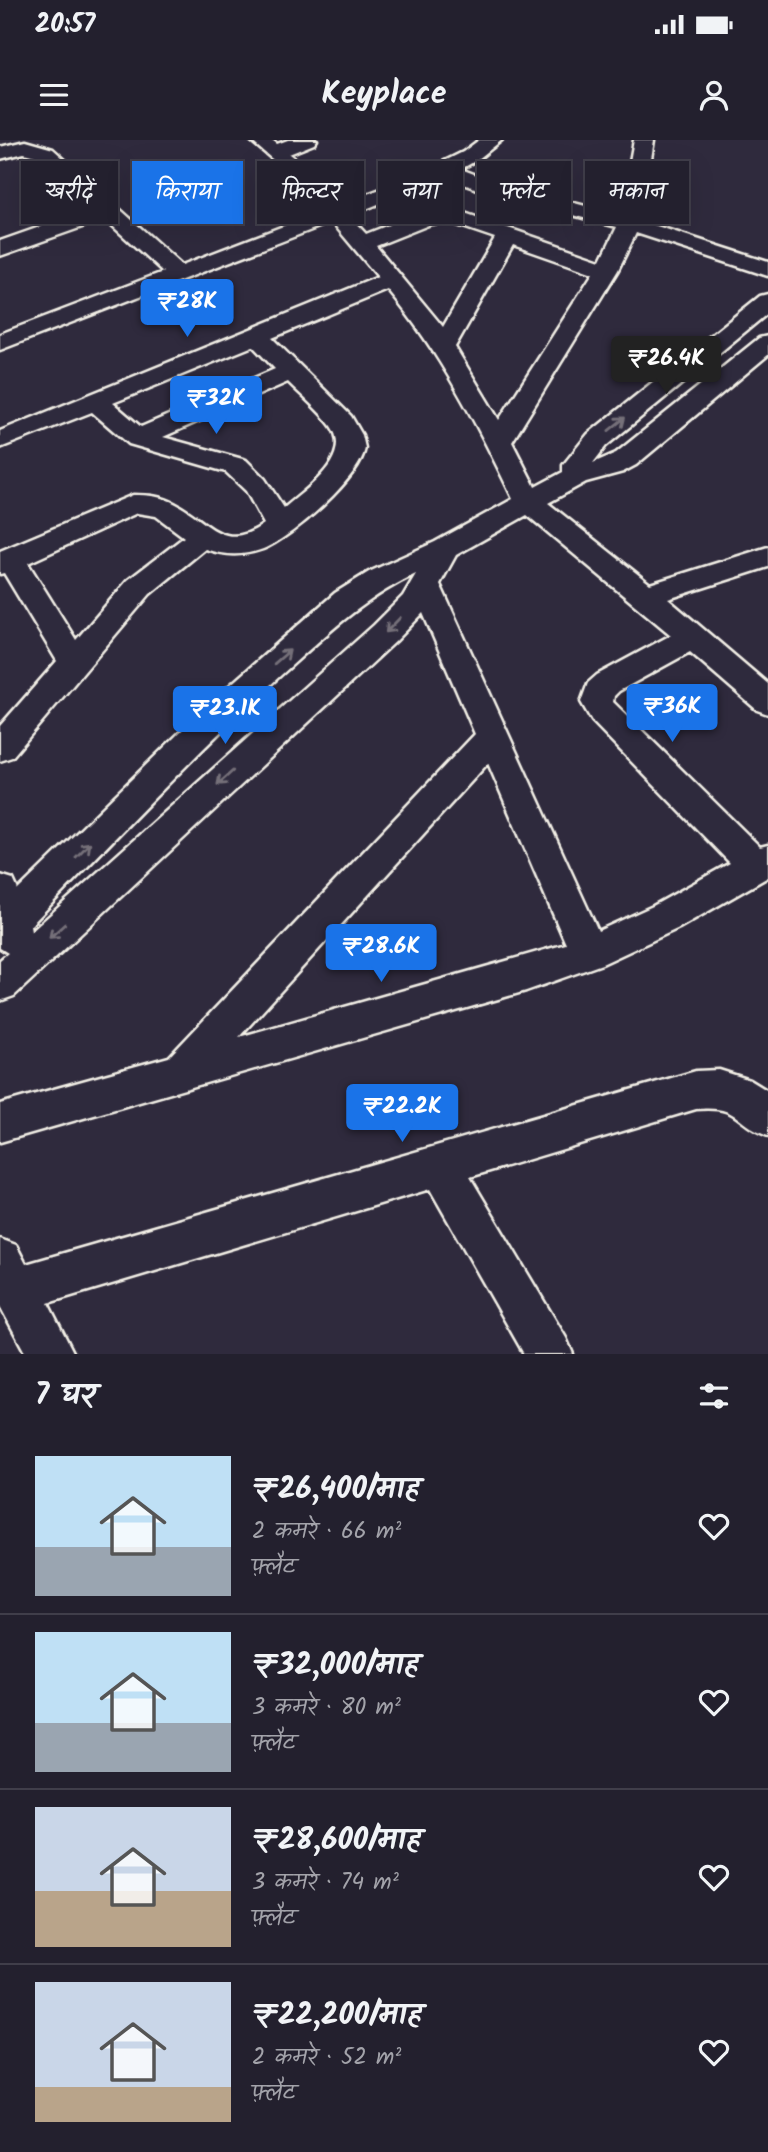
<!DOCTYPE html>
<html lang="hi">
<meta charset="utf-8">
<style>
:root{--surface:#23202e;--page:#2f2d3a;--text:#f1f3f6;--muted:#a3a3aa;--line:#403e4a;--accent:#1a73e8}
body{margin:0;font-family:Kalam,"Playpen Sans Deva",sans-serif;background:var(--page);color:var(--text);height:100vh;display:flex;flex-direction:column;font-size:26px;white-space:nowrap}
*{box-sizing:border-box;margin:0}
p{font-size:23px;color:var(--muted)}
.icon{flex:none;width:38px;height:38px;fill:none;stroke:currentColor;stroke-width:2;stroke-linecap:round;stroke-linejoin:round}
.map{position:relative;height:1214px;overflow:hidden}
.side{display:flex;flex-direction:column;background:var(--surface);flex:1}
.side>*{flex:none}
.guide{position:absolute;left:21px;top:21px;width:726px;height:63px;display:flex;gap:14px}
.price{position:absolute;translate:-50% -60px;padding:0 16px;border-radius:7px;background:var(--accent);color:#fff;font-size:23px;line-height:46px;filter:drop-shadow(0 2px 4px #0008)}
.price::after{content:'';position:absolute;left:50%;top:42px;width:21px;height:16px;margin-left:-10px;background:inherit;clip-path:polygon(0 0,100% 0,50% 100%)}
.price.selected{background:#222;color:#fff}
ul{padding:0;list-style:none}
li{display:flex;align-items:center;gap:21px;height:175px;padding:0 35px}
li+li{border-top:2px solid var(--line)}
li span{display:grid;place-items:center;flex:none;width:196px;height:140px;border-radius:0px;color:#555}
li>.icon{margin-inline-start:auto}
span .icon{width:84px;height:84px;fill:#fffc;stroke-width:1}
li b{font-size:30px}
h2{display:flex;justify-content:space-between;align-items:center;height:84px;padding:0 35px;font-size:30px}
.tag{padding:0 24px;border-radius:0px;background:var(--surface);box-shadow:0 7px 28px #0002,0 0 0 2px var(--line);font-size:24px;line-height:63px}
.tag.selected{background:var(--accent);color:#fff}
.status{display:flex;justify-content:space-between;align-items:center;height:49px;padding:0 35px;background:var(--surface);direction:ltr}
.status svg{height:19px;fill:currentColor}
header{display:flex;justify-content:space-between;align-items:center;height:91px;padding:0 35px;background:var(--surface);font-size:32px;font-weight:600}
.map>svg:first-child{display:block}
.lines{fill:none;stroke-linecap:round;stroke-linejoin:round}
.street-casing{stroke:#f4f1e8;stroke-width:5}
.street{fill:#2f2a3d;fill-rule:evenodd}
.oneway{stroke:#747079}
</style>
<div class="status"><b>20:57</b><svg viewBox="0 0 49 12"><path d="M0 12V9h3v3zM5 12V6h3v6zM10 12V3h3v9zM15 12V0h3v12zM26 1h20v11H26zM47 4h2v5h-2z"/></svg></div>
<header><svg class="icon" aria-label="menu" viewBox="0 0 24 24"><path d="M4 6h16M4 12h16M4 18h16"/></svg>Keyplace<svg class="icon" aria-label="person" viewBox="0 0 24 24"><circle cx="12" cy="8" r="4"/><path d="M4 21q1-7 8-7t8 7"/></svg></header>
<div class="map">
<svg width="768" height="1214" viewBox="0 0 768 1214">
<rect width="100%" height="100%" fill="#2f2a3d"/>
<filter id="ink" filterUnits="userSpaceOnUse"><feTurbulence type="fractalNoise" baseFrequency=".0143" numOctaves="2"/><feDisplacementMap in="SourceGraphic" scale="14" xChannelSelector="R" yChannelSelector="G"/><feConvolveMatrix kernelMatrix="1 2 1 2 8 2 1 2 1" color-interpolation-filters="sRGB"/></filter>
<g filter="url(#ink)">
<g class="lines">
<defs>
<path id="street" d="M250,0H272L277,4L288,0H317L314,4L289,14L337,52L343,63L410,38L463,12L479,0H502L477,20L461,29L497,43L620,75L634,0H654L641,81L768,122V136L636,93L618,130L512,302L535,347L563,332V325L588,294L760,156L768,154V173L606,306L593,323L616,313L759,198L768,196V215L636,325L623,332L586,342L548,363L650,444L768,407V427L668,459L768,544V574L757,570L690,512L619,551L614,556L613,562L760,707L768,705V737L679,788L602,824L526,851L0,1002V964L169,917L475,594L423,473L396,501L14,856L0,861V820L8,813L0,808V735L13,739L18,750L212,561L335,453L369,432L435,402L513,359C478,286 440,212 388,150L272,198L351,276L362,295L365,308C360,338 291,398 263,409C243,416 226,416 205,409L150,454L12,617L0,621V586L57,521L4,433L0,434V411L133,355C148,355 162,356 176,364C210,382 223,413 264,384L246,351L226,332L129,304L92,272L0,308V291L378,137L332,82L0,210V194L163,132L105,79L0,116V101L94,68L39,17L24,13L0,19V7L25,1L53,9L182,125L325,70L320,60ZM444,37L483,51L617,87L601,120L450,68L419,73L366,94L349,76ZM448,82L495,98L443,187L376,106L431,84ZM513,105L593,133L499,280L455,207ZM253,206L275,229L141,287L113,263ZM288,242C302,256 319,270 331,286C354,318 305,350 284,368L265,339L246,320L163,297ZM137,373L156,376L184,397L128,440L76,500L28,423ZM527,375L671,495L597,535L588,543L581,562L592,581L730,723L653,766L598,791L440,444L456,415ZM416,434L403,456L374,485L31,792L30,786C112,702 193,615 281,535C325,496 362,459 416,434ZM488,623L566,804L239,897Z
M719,930L750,940L768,951V996C733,983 741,965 696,969L470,1037L566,1198L573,1214H524L430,1049L48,1163L74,1214H26L0,1166V1099L16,1105L26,1124L696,931Z"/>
</defs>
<use href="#street" class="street-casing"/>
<use href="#street" class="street"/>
</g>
<defs><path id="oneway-shaft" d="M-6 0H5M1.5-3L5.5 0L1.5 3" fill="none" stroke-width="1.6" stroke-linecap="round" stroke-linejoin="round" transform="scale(1.75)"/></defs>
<g class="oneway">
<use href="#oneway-shaft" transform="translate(617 284) rotate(-39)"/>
<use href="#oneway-shaft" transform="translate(393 485) rotate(134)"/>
<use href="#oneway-shaft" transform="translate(282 517) rotate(-41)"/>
<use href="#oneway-shaft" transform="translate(225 638) rotate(138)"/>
<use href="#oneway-shaft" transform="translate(83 710) rotate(-45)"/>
<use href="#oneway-shaft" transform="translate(57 791) rotate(138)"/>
</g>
</g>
</svg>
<b class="price" style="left:187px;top:199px">₹28K</b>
<b class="price selected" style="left:666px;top:256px">₹26.4K</b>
<b class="price" style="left:216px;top:296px">₹32K</b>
<b class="price" style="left:672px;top:604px">₹36K</b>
<b class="price" style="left:225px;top:606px">₹23.1K</b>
<b class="price" style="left:381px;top:844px">₹28.6K</b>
<b class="price" style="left:402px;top:1004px">₹22.2K</b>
<div class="guide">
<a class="tag">खरीदें</a>
<a class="tag selected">किराया</a>
<a class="tag">फ़िल्टर</a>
<a class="tag">नया</a>
<a class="tag">फ़्लैट</a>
<a class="tag">मकान</a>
</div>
</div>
<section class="side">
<h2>7 घर<svg class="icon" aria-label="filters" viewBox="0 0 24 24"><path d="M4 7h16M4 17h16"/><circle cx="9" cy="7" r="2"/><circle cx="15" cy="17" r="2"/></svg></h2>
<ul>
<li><span style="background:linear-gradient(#bfe0f5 65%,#9aa5b1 0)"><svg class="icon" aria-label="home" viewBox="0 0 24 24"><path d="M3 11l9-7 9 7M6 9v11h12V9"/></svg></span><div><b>₹26,400/माह</b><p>2 कमरे · 66 m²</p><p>फ़्लैट</p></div><svg class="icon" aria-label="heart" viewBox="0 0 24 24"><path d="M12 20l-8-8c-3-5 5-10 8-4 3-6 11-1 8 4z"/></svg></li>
<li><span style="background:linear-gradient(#bfe0f5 65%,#9aa5b1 0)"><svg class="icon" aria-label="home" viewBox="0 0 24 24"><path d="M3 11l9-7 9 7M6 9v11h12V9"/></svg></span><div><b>₹32,000/माह</b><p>3 कमरे · 80 m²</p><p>फ़्लैट</p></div><svg class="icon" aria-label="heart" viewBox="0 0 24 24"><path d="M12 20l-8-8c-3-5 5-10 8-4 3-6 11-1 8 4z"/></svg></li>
<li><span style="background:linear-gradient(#c9d6e8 60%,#b9a48a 0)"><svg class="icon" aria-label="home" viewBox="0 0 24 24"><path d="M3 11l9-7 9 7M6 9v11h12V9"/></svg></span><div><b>₹28,600/माह</b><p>3 कमरे · 74 m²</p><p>फ़्लैट</p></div><svg class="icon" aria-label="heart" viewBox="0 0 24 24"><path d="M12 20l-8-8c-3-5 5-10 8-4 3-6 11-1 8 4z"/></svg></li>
<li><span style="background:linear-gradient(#c9d6e8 75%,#b9a48a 0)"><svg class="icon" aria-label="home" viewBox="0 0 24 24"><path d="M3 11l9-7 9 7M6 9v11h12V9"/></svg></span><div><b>₹22,200/माह</b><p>2 कमरे · 52 m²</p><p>फ़्लैट</p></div><svg class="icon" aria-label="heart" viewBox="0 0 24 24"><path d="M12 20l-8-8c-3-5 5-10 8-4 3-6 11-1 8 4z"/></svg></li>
</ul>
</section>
